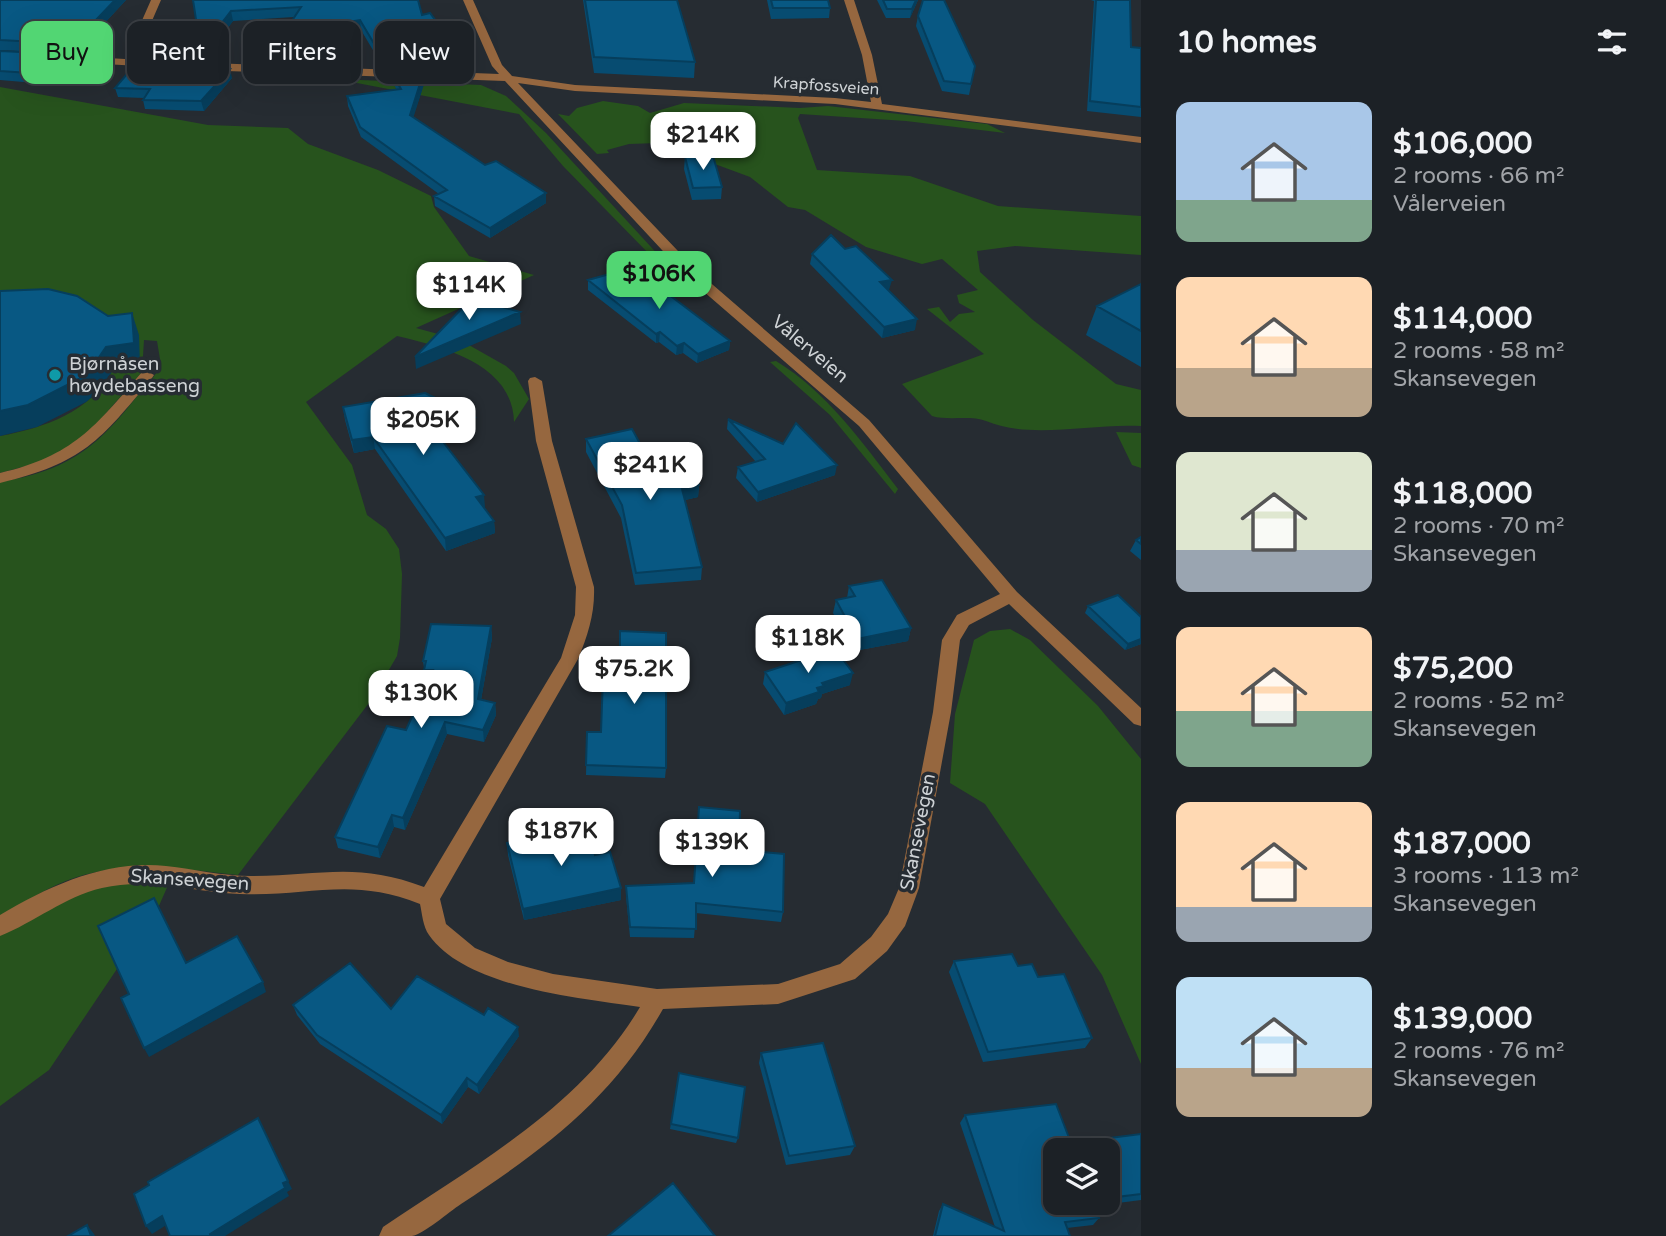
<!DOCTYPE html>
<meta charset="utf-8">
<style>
:root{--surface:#1c2126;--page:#292e32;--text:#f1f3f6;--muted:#a0a3a7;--line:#3a3e43;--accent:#52d673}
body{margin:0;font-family:"Varela Round",sans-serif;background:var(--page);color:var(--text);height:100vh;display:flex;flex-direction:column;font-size:26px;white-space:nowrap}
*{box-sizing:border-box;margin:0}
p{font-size:23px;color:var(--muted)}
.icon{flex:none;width:38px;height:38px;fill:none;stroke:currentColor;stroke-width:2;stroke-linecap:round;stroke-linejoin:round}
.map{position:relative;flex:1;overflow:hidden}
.sheet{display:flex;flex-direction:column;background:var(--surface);width:525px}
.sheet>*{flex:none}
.guide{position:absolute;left:21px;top:21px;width:665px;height:63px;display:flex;gap:14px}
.buttons{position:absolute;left:1043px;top:1138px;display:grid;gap:14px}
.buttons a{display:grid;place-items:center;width:77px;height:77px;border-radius:14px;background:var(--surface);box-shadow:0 7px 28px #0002,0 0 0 2px var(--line);font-size:35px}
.price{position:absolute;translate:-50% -60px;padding:0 16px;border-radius:14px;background:#fff;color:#222;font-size:23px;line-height:46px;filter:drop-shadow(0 2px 4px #0008)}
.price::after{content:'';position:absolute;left:50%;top:42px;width:21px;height:16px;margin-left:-10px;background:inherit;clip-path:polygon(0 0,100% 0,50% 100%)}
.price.selected{background:var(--accent);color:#111}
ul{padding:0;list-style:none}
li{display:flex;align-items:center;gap:21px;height:175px;padding:0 35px}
li span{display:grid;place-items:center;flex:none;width:196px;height:140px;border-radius:14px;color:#555}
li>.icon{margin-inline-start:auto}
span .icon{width:84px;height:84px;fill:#fffc;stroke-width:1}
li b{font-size:30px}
h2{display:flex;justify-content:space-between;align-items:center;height:84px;padding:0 35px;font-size:30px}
.tag{padding:0 24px;border-radius:14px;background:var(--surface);box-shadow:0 7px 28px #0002,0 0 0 2px var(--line);font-size:24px;line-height:63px}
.tag.selected{background:var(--accent);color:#111}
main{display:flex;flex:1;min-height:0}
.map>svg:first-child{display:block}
.green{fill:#27531d}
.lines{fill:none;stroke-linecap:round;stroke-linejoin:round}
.minor{fill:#96673f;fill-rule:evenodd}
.wall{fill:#074c71;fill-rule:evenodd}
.shaded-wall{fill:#063e5c}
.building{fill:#085883;stroke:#063e5c;stroke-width:2}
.culture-dot{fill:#0f9aa8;stroke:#262c32;stroke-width:2.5}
.labels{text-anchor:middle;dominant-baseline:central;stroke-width:7;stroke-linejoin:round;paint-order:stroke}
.far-street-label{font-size:16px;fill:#ced2d5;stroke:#262c32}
.street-label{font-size:19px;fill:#ced2d5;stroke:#262c32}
.poi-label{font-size:19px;fill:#ced2d5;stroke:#262c32;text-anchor:start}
</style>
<main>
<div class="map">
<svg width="1141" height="1236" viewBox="0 0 1141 1236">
<rect width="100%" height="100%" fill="#262c32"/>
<path class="green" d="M336,79L481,85L506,96L546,133L663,260L657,263L654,259L563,166L519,114Z
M0,87L208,125L288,128L308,144L378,170L431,196L434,207L469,256L534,275L416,328L460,340L506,366L514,373L529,399L514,422C513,364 443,347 397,336L306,402L352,465L367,515L386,529L399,549L402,574L400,638L397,656L372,699L238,875C183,869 130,860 77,877C50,885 24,903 0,917V482C64,471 94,451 134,400C143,389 155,377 161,365L157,341L144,340L142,372L87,435L56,458L0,473V436C44,428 91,412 113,370L140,365L0,314Z
M603,101L638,106L650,113L684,103L800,108L828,106L987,124L1005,133L906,121L800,114L798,118L817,170L910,176L998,206L1141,216V255L1015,246L977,251L980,272L1033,320L1116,384L1141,390V426C1091,423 1031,440 986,421C971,415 948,421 932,416L902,384L984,354L927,309L939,307L950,322L959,314L975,312L959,303L957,295L978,290L942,259L922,264L866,247L805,210L788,207L750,177L658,143L629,144L607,150L609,153L597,154L558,114L569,116L577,108Z
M776,361C826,391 863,443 898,489L895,494L830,415L770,362Z
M1116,432L1141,433V468L1132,465Z
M1010,629L1030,640L1098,706L1141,759V1064L1102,975L985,804L950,783L955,714L974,640L990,631Z
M124,883H169L158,908L49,1070L0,1106V935L75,893Z"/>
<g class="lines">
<path class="minor" d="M151,0H161L135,60L499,74L492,66L463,0H473L502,65L512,76L575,85L835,98L871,102L862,55L844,0H854L872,55L882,104L1141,137V143L835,104L575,91L518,83L698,272L869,420L1017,592L1141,708V726L1134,724L1009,604L969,625L960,640L951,712L919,888L905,926L887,951L855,979L778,1004L663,1009C612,1099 546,1148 461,1204C449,1212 424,1234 412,1236C401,1236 390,1236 379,1236L383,1227C476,1164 581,1107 640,1007C580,998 466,988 429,935C423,927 422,913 420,904C350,876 309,897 240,894C193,892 149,877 102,888C64,897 35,922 0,936V915C51,885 106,860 166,866C194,869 222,876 251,876C319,876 356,861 424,887L561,658L575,615L576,587L536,441L528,381L530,378L535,377L542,381L552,441L594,587C595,613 588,635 578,659L440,899L446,924L475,948L508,962L553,974L657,989L778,984L840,964L871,937L888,914L899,888L933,712L942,640L957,615L1000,594L859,426L688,278L505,81L226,71L0,58V52L125,59Z
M147,371L154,375L152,378C100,441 83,463 0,483V473C73,456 95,427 142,372Z"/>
</g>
<path class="wall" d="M0,0H126L76,54L0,50Z
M193,0L422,15L459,60L429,69L383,67L361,30L324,35L309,60L276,58L274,48L294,17L233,21L203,60L150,58L148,48L197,26Z
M583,0H677L695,62L694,78L594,73Z
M767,0H828L830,8L829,18L771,19Z
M877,0H918L910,18H886Z
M1091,0H1130L1131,47L1141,48V117L1087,111L1094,1Z
M918,16L975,66L969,95L942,91L916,26Z
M0,51L63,54L66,64L47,84L0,80Z
M193,66L232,78L204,111L145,109L143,100L144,98L118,97L115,88Z
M390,70L425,81L413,117L485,165L546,203L490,238L435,206L434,196L439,194L361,137L348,106L347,96L397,90L391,80Z
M685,157L722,187L721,199L692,200L684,169Z
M812,254L889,290L888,291L915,330L882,338L810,264Z
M588,280L658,294L730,341L729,350L697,363L683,353L676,355L659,342L656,343L588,290Z
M1141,284V367L1086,335L1097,306Z
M343,407L475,429L439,436L484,508L494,521L495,533L446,551L375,449L354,453L345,420Z
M728,419L835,475L757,502L736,478L738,467L756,462L727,429Z
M586,439L649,460L699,485L698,497L685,500L702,567L701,580L635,585L621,518L586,452Z
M1141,537V560L1130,551L1136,540Z
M849,586L911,628L908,641L854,651L833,613L836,600L847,598Z
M1088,606L1141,617V644L1125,650L1085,613Z
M491,626L492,638L481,700L495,703L496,715L484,742L447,734L405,830L394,827L380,858L338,848L335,837L406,730L428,682L426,681L423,661Z
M765,672L850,685L822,694L821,698L818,699L816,704L784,715L763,684Z
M587,732H601L666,768L665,778L586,775Z
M699,807L739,850L783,912L781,922L696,913L694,938L630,937L626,896V886L694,883Z
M507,843L595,855L621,900L524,920L508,855Z
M954,961L1018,966L1038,977L1092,1038L1085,1048L983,1062L949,972Z
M293,1005L391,1009L519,1036L479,1094L468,1087L442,1124L320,1044L297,1015Z
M761,1053L855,1146L850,1155L786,1165L759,1063Z
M679,1073L738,1138L736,1143L670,1129Z
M965,1115L1071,1143L1141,1134V1200L1095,1206L1099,1218L1093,1225L1067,1228L1070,1236H933L939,1211L943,1204L995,1227L960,1123ZM1108,1150V1202H1055Z"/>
<path class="shaded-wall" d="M115,0H126L76,54L73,44Z
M916,0H918L910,18L912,9Z
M231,11L233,21L203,60L201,50Z
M360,20L361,30L324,35L309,60L308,50L323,26Z
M458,51L459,60L429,69L428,59Z
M63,54L66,64L47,84L44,74Z
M230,69L232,78L204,111L201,101Z
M424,71L425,81L411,125L410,115Z
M546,193V203L490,238V228Z
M892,280L889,290L877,293L880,282Z
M520,312L521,324L416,369L415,357Z
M132,313L139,335L140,366L113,370L98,392L86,402L37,427L0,436V411L106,347Z
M917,319L915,330L882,338L884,327Z
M660,332L659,342L656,343V334Z
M730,341L729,350L697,363L698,354Z
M684,343L683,353L676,355L677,346Z
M474,417L475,429L432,437L430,425Z
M373,437L375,449L354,453L352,440Z
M837,465L835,475L757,502L758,492Z
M699,485L698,497L681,501L682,489Z
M484,495L485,507L477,510L476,497Z
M494,521L495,533L446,551L445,538Z
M491,626L492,638L479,711L478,699Z
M911,628L908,641L854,651L857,639Z
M1141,639V644L1125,650L1128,644Z
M853,673L850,685L822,694L821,698L818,699L816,704L784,715L786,703L817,688L822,683Z
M495,703L496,715L484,742L483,730Z
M445,722L447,734L405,830L403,818Z
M392,815L394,827L380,858L378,847Z
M621,888V900L524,920L523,909Z
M263,982L266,992L149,1057L144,1048Z
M518,1027L519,1036L479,1094L477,1085Z
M467,1078L468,1087L442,1124L441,1115Z
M288,1181L292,1189L287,1192L289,1196L225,1236H211L210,1234Z
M162,1216L168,1224L152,1234L146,1226Z
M87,1225L94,1234L95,1236H91Z"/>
<path class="building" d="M0,0H115L73,44L0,40Z
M193,0H418L422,15L430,13L458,51L428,59L382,57L360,20L323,26L308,50L274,48L301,7L231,11L201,50L148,48L168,24L197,26Z
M585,0H677L695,62L594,57Z
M771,0H828L830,8H773Z
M883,0H916L912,9H887Z
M923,0H944L975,66L971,84L944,81L918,16Z
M1096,0H1130L1131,47L1141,48V107L1090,101Z
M0,51L63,54L44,74L0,71Z
M139,60L192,63L190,66L230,69L201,101L143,100L150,89L115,88Z
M390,70L424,71L410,115L485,165L496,161L546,193L490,228L434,196L447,190L360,127L347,96L401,89Z
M713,156L722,187L693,188L685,157Z
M831,235L845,249L856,246L892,280L880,282L917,319L884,327L812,254Z
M631,268L658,294L664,291L730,341L698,354L684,343L677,346L660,332L656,334L588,280Z
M1141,284V331L1097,306Z
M48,289L77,296L108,316L132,313L134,343L106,347L91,369L79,379L28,405L0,411V291Z
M472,298L520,312L415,357Z
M425,393L474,417L430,425L484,495L476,497L494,521L445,538L373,437L352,440L343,407Z
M728,419L783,444L796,423L837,465L758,492L738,467L765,459Z
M632,429L649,460L679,453L699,485L682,489L702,567L636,573L622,505L586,439Z
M1141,537V544L1136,540Z
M882,580L911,628L857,639L836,600L855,596L849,586Z
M1118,595L1141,617V639L1128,644L1088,606Z
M431,624L491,626L478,699L495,703L483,730L445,722L403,818L392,815L378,847L335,837L387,726L406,730L433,670H424L426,661H423Z
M620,631L666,633V768L586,765L587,732H601L603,677L614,678V651L620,652Z
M835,649L853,673L822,683L824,686L817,688L819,692L786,703L765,672Z
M699,807L740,811L739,850L784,854L783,912L696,903V929L630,927L626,886L694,883Z
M587,826L595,855L610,852L621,888L523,909L507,843Z
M154,898L186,963L237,936L263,982L144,1048L121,998L129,994L98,926Z
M1012,954L1018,966L1032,964L1038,977L1064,974L1092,1038L988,1052L954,961Z
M350,963L391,1009L417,976L484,1015L488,1008L518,1027L477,1085L467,1078L441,1115L317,1035L293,1005Z
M823,1043L855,1146L789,1156L761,1053Z
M679,1073L745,1087L738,1138L671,1124Z
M1056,1104L1071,1143L1141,1134V1194L1108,1198V1150H1055V1202H1093L1099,1218L1065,1222L1070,1236H935L943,1204L1004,1231L965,1115Z
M258,1118L288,1181L283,1183L285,1188L210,1234L211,1236H170L162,1216L146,1226L134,1194L149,1185L148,1182Z
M673,1183L715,1236H608Z
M87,1225L91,1236H68Z"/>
<circle class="culture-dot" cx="55" cy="375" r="7"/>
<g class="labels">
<g class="far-street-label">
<text transform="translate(826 86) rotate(4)">Krapfossveien</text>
</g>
<g class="street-label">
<text transform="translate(810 349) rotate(40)">Vålerveien</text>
<text transform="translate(918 832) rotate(-79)">Skansevegen</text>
<text transform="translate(190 880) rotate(4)">Skansevegen</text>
</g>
<g class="poi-label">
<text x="69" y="364">Bjørnåsen<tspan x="69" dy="22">høydebasseng</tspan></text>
</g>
</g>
</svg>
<div class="buttons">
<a><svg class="icon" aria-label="layers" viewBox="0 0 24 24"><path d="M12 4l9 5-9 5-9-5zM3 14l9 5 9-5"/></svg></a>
</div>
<b class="price" style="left:703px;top:172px">$214K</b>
<b class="price selected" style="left:659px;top:311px">$106K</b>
<b class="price" style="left:469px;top:322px">$114K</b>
<b class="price" style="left:423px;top:457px">$205K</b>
<b class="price" style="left:650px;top:502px">$241K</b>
<b class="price" style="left:808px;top:675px">$118K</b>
<b class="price" style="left:634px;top:706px">$75.2K</b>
<b class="price" style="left:421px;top:730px">$130K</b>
<b class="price" style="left:561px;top:868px">$187K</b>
<b class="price" style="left:712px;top:879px">$139K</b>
<div class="guide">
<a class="tag selected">Buy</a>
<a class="tag">Rent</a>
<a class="tag">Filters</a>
<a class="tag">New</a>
</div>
</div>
<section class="sheet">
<h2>10 homes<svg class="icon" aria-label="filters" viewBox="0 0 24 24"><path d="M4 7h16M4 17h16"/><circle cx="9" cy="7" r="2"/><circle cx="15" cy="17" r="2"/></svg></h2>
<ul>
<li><span style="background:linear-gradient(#a9c7e8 70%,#7fa58c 0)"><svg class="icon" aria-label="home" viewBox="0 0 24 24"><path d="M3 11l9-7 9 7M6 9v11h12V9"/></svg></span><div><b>$106,000</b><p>2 rooms · 66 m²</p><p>Vålerveien</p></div></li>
<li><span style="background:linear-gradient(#ffd9b3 65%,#b9a48a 0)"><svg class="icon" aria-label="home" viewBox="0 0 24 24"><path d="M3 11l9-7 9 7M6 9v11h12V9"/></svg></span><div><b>$114,000</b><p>2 rooms · 58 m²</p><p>Skansevegen</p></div></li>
<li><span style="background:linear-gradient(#dfe7d0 70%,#9aa5b1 0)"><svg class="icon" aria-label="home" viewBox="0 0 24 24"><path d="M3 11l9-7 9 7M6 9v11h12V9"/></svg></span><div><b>$118,000</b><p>2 rooms · 70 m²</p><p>Skansevegen</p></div></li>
<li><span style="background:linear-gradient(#ffd9b3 60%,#7fa58c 0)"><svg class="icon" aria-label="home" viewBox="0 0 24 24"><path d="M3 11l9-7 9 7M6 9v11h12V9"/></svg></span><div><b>$75,200</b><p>2 rooms · 52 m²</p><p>Skansevegen</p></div></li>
<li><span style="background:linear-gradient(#ffd9b3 75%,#9aa5b1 0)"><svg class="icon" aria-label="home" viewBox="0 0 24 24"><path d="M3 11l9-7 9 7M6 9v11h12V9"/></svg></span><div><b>$187,000</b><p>3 rooms · 113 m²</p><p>Skansevegen</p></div></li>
<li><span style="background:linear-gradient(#bfe0f5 65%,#b9a48a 0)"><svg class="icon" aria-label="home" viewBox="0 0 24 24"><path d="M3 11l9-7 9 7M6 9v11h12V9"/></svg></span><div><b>$139,000</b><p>2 rooms · 76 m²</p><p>Skansevegen</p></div></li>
</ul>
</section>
</main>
